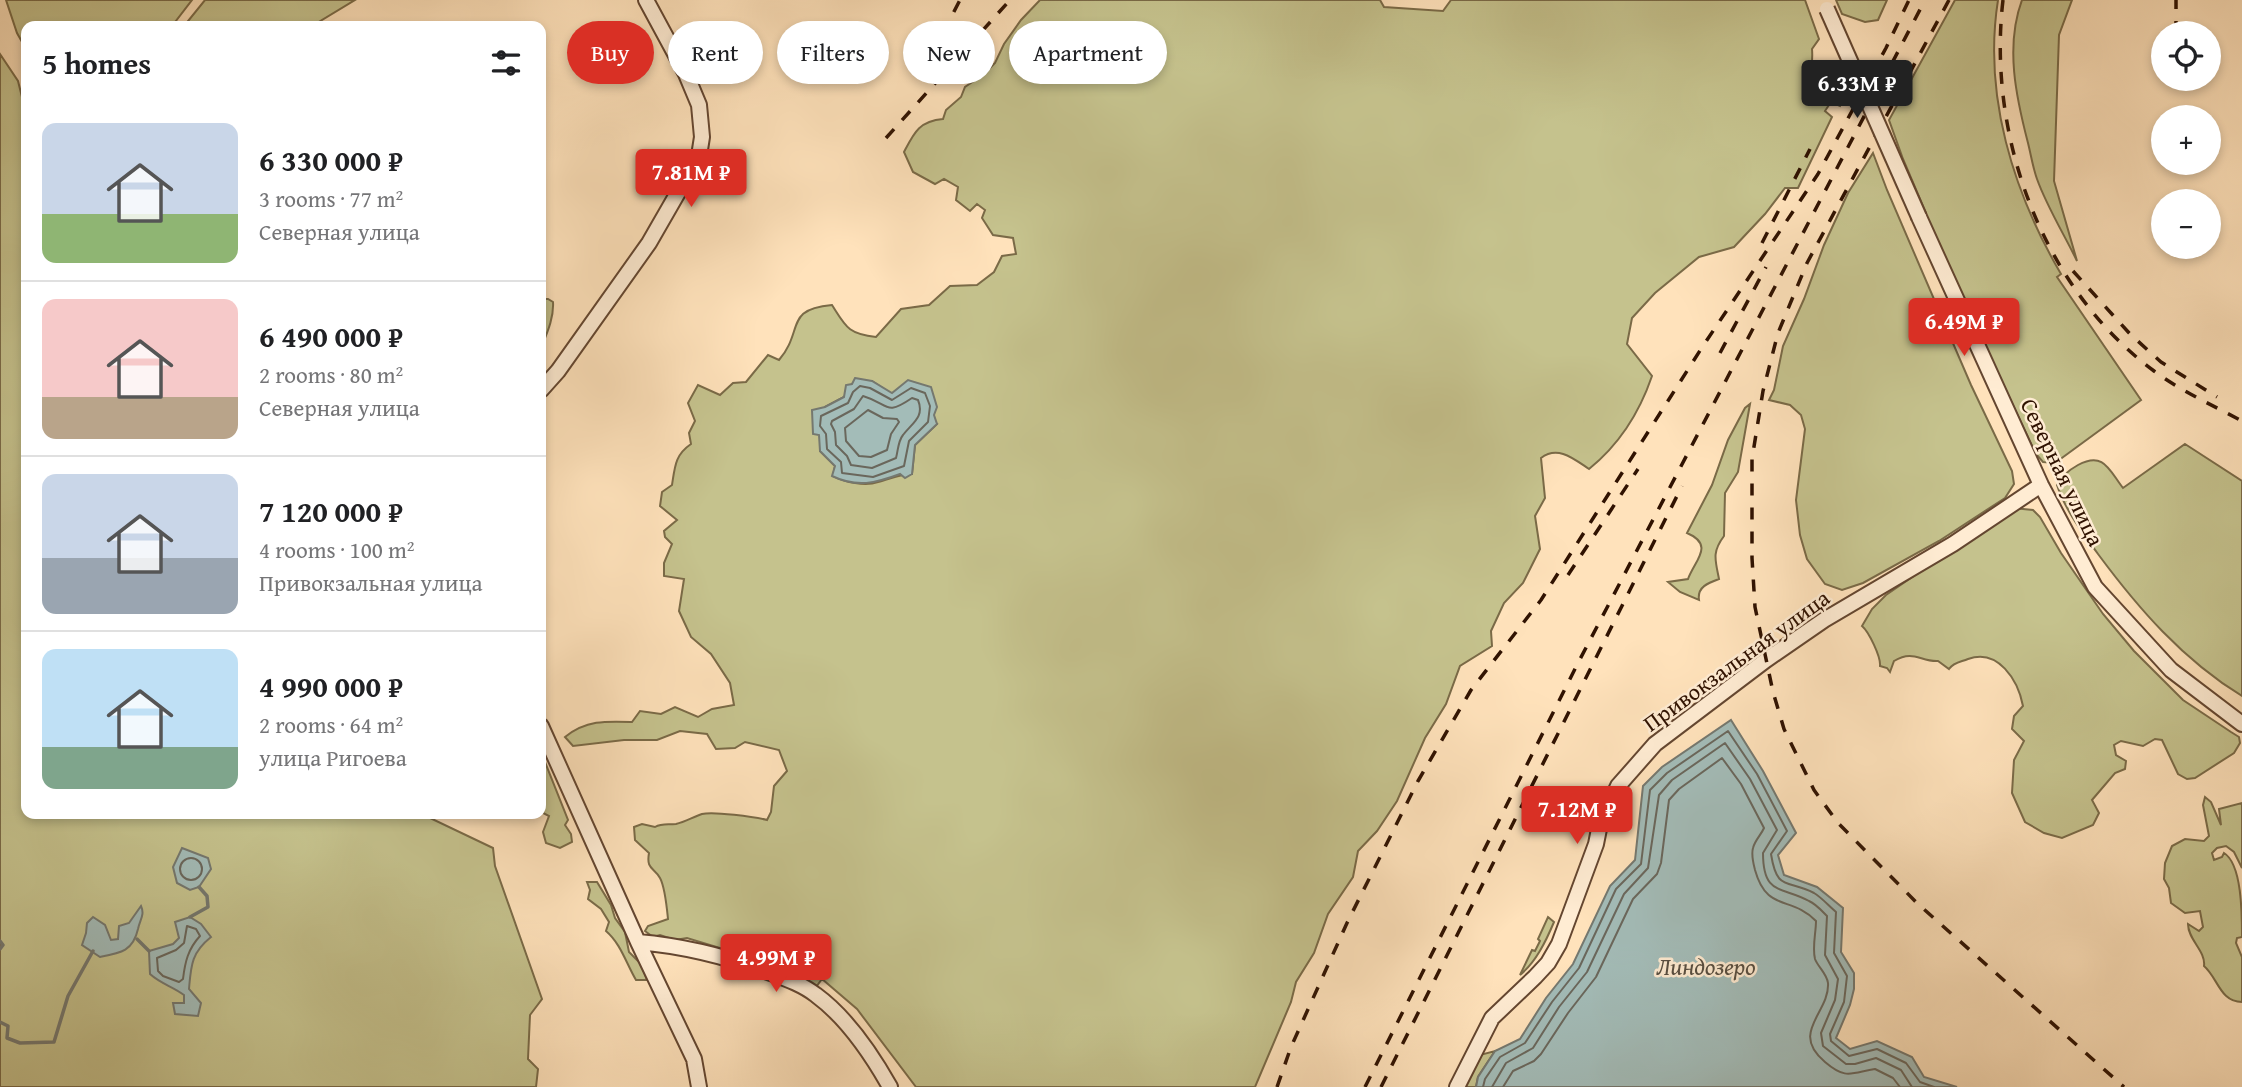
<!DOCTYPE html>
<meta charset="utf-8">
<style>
:root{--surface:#fff;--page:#f2f2f2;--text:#202124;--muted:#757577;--line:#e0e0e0;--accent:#d93025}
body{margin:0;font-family:"Gentium Book Plus",serif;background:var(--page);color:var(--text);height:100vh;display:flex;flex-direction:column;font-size:26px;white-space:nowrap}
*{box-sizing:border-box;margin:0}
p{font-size:23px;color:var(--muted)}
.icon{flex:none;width:38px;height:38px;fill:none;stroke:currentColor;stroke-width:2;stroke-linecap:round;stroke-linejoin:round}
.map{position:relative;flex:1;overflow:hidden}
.details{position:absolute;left:21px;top:21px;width:525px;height:798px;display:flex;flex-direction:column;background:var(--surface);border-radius:14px;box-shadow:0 4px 10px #0003}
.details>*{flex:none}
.hud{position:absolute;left:567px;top:21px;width:665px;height:63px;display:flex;gap:14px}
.tools{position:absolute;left:2151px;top:21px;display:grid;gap:14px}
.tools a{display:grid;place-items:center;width:70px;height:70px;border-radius:50%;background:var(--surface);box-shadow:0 4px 10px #0003;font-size:35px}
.price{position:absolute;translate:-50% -60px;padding:0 16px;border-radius:7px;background:var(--accent);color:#fff;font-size:23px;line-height:46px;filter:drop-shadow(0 2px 4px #0008)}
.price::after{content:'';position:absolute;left:50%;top:42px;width:21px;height:16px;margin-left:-10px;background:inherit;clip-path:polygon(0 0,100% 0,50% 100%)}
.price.active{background:#222;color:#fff}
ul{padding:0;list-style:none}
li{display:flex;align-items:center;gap:21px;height:175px;padding:0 21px}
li+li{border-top:2px solid var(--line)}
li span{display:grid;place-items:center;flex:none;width:196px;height:140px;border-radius:14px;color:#555}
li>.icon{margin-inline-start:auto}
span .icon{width:84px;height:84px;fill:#fffc;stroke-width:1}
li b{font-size:30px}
h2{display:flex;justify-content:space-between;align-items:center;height:84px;padding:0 21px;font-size:30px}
.tag{padding:0 24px;border-radius:32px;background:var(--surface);box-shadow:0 4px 10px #0003;font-size:24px;line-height:63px}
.tag.active{background:var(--accent);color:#fff}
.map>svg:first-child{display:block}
.green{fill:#c5c28d;stroke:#7a6a47;stroke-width:2;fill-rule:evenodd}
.water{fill:#a3bcb8;stroke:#75786f;stroke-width:2}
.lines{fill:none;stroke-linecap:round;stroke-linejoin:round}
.shore{stroke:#6a675c;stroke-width:2}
.stream{stroke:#75786f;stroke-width:3.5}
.minor-casing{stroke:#644630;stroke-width:18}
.minor{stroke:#ffecd3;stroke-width:14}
.rail{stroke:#301201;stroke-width:3.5;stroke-dasharray:12 12;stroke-linecap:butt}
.minor-bridge-casing{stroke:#644630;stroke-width:18;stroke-linecap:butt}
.minor-bridge{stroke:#ffecd3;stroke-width:14}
.labels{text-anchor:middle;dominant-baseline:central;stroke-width:5;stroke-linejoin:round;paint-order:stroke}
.street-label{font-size:23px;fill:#301201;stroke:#ffecd3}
.water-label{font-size:24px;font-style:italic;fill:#584e41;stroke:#ffecd3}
</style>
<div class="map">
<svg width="2242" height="1087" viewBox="0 0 2242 1087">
<rect width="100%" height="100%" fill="#ffe2bb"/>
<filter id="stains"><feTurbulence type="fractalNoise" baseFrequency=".00286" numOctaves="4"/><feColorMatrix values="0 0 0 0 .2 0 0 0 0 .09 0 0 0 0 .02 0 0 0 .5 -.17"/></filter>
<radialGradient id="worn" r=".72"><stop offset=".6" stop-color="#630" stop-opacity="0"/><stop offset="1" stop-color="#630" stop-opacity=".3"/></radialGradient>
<path class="green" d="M6,0H192L172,26H26V49L17,33Z
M205,0H355L312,26H184Z
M1040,0H1380L1384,7L1443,11L1451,0H1805L1819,39L1812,49C1814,73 1804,68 1823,90L1840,91L1845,95L1840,106L1831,102L1825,111L1832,117L1798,188H1785L1765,214L1734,247L1699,257L1655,293L1632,318L1627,344L1652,376C1639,414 1620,444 1589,469C1574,459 1558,445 1541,458L1545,498L1535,516L1540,549L1523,583L1504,603L1491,631L1492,646L1460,666L1446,704L1425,738L1397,801L1377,831L1358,851L1353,877L1328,914L1314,953L1296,982L1291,1002L1255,1087H916L857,1009L822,979L816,987L756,959L687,938L675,940L660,935L653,937L645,931L648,926L668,919C667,909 665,887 660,878C654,867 646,870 649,853L635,840L634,827L642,824L655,827C662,823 668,825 676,824C685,822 693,817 702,814C713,811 755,817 767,820L771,812L774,786L787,771L779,750L745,742L735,748L716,749L707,734L680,731L657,740H624L573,746L565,737C586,720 606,721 632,722L640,711L661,714L675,707L698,717L712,709L734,705L730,683L711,654L691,637L679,611L684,579L664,576V563L672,544L665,537L664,531L677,520L660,506L662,492L672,485C675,466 675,455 691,444L689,433L695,421L688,403L698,385L720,395L733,383L746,382L768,355L779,360C804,331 784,309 832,305C846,327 848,334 876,337L901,309L929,305L950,286L977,285L994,272L1002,256L1016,254L1013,238L993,235L982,218L985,210L977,204L970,211L956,200L958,187L944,179L935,184L913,172L904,152C914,133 919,121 943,119L946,110L961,97L965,87L984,74L995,63L1004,44L1021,20ZM872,381L937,424L915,445L912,474C899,474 890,479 878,482C865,487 845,482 833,476L835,466L820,451V435L825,407L844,397L852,384Z
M1836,0H1887L1878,20L1865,22L1842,14Z
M1955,0H1998C1983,95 2013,192 2061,274L2057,277L2141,400L2055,463L2043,462L2036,454L1925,219L1926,213L1903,159L1889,120Z
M2022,0H2072L2059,35L2054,181L2077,261C2064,234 2047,207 2037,179C2033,168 2031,155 2028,143C2016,97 2005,46 2022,0Z
M0,54L18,81L26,113V814L426,816L493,848L495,866L542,999L530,1015L528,1059L538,1069L536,1087H0Z
M1873,153L1887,190L1971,385L2012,471L2014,484L2005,498L1939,541L1863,583L1842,590L1825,584L1807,559L1800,535L1796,500L1805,429L1801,415L1790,405L1769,400L1774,390L1783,346L1804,299L1824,245L1848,193Z
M541,299H548L553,302C554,318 547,333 541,348Z
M1750,404L1738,472L1725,493L1724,536C1712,552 1715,559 1719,579C1708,583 1697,587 1699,600L1680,592L1668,582L1688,579C1695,560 1715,545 1687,533L1712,485L1728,440L1745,408Z
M2185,444L2242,481V696C2183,660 2138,608 2098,554C2083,533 2065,510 2057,485C2062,475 2069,470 2078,465C2104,451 2109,470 2123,488Z
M2013,508L2033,510L2040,517L2061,553L2103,614L2134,651L2183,700L2231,732L2239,737L2240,743L2234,753L2195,778L2187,779L2178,774L2162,740L2155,739L2143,746L2121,741L2114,745L2116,755L2126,761L2125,769L2115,773L2092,800L2099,813L2093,825L2062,838L2044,833L2025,822L2012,793L2014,760L2024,741L2012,729L2014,716L2023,706C2018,680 1998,648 1968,659C1961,662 1954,662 1949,669L1938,661C1920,662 1914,649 1894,661L1890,672L1887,668L1880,666C1881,657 1869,632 1862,626L1872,609L1886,595Z
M541,752L568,820L565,825L571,834L572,842L560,848L546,843L543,832L549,816L541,812Z
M2205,797L2211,802L2221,825L2219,809L2242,803V868L2234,852L2226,846L2217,848L2212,853L2214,860L2222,857L2224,853C2242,864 2242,914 2242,937L2237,938L2236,943L2242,957V1002C2220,1002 2218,978 2204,966C2206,951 2188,940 2188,924L2199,931L2203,927L2200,911L2185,913L2171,903L2169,888L2164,879L2165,863L2172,846L2185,839L2204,841L2209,836L2203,805Z
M587,882H597L611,905L615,918L625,932L629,952L641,964L647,980H636C626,963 621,944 606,931L609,922L601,909L588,899L590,890Z
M1548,917L1554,922C1546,941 1536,962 1520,975L1532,950L1535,951L1540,941L1538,939Z
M1495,1051L1478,1077L1476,1087H1460L1472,1057Z"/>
<path class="water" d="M855,378L872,381L892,393L908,380L931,387L937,407L934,415L937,424L915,445L912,474L905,478L900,474C876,483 857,488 832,476L835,466L820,451L819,435L813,434L812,410L825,407L844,397L846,385L852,384Z
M1731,720L1763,771L1796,833L1778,855L1784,875L1817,887L1843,908L1841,952L1854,973V989L1850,1005L1836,1038L1850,1049L1877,1041L1912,1057L1924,1077L1957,1087H1476L1478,1077L1495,1051L1520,1039L1546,998L1573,964L1610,886L1635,860L1643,786L1662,767Z
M182,848L208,858L211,869L199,887L190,890L177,883L173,867Z
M141,906C145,915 140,919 138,929C133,951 121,953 100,957L82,945L86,933L87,923L93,917L105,925L111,940L118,939L119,926L129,923Z
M190,917L201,924L211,937C191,953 191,966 189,989L201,1003L198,1016L175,1014L173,1003H184V995C172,986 161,984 150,974L149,951L173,944L179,938L175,922Z"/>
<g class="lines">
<path class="shore" d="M860,386L870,388L892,400L911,388L925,393L930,406L928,422L909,441L904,466L873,477L842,473L841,462L827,449L826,434L820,426L821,416L848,403L853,392Z
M863,396C890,404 884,417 912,398L918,400C925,417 912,423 903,435C898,441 898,451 896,458L872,468L851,465L847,456L836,445L835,432L831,424L832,421L854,409Z
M868,410L883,418L897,419L899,422L891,434L887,450L871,457L859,456L846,441L845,428Z
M180 869a11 11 0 1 1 22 0a11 11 0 1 1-22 0Z
M187,926L196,929L200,936C188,949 185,962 183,979L179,982L163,976L158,971L157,958L176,950L184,943Z
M1483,1087L1485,1079L1500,1057L1525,1043L1552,1002L1579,968L1616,889L1641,864L1650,790L1667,773L1728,731L1757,774L1787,831L1771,854C1777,892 1787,879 1814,893C1821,897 1829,906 1836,912L1834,953L1847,976L1844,1002L1830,1034L1831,1041L1849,1056L1877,1049L1906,1063L1920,1082L1934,1087
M1492,1087L1506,1063L1533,1048L1559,1007L1587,972L1624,894L1648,868L1659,795L1672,780L1725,743L1750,779L1777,830L1763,853C1763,896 1782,886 1809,901C1816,904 1822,911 1827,916L1825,955L1838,979L1835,1000L1821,1033L1823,1046L1846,1064H1855L1876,1058L1901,1070L1912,1087
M1503,1087L1513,1071L1534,1061L1541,1054L1568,1013L1596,977L1633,899L1657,874L1661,863L1669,800L1679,789L1722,758L1741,784L1764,828C1761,835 1755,840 1753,848C1751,855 1753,862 1755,870C1767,913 1791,895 1816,921C1816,933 1812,947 1815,959C1818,967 1827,974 1828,983C1830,1013 1789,1032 1825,1062C1846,1080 1851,1073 1875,1069L1893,1078L1900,1087"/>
<path class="stream" d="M190,917L208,907L207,896L199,887
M137,939L149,951
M0,941L3,945L0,949
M0,1022L8,1026L7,1038L20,1043L54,1042L68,996L93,951"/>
<defs>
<path id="minor" d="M1919,217L2041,485L2095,587L2171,670L2242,724
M541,390L558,371L649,243L699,156L702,137L699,105L686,74L646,0
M541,726L638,942L694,1059L699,1087
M638,942C684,946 725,956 768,972C784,978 802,984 816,995C846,1017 872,1055 890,1087
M1457,1087L1492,1018L1535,977L1548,963L1559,944L1596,844L1600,824L1618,786L1655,744L1766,660L1824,620L1953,544L2041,485"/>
</defs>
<use href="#minor" class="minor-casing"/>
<use href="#minor" class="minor"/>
<path class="rail" d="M1949,0L1807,263L1778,333L1763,391L1752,459V558L1755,607L1773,692L1784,729L1814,790L1838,823L1918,904L2124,1087
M2003,0C1987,136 2042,288 2154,371C2181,391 2212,405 2242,421
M2176,33V0
M929,53L946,27L960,0
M886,138L1010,0
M1762,243L1810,149
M2073,271L2130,334L2161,362L2217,397
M1720,353L1766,267
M1568,575L1638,469
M1277,1087L1291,1047L1347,923L1418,781L1471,690L1541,600L1701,349L1818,174L1886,48L1909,0
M1365,1087L1578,663L1925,0
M1381,1087L1682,486"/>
<defs>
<path id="minor-bridge" d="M1827,9L1919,217"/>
</defs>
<use href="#minor-bridge" class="minor-bridge-casing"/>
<use href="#minor-bridge" class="minor-bridge"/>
</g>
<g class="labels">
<g class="street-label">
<text transform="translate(2063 472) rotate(64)">Северная улица</text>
<text transform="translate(1736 660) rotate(-36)">Привокзальная улица</text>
</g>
<g class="water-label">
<text x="1706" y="966">Линдозеро</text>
</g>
</g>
<rect width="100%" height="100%" filter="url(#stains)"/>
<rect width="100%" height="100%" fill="url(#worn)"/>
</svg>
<div class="tools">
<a><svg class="icon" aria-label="locate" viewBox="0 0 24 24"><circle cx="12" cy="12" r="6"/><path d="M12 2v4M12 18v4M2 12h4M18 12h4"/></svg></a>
<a>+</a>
<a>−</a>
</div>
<b class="price active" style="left:1857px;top:120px">6.33M ₽</b>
<b class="price" style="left:691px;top:209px">7.81M ₽</b>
<b class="price" style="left:1964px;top:358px">6.49M ₽</b>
<b class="price" style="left:1577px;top:846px">7.12M ₽</b>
<b class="price" style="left:776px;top:994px">4.99M ₽</b>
<div class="hud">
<a class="tag active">Buy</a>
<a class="tag">Rent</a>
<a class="tag">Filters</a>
<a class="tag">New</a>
<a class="tag">Apartment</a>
</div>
<section class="details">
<h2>5 homes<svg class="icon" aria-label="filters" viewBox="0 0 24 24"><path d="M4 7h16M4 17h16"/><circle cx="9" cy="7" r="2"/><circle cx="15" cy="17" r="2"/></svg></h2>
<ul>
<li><span style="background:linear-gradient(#c9d6e8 65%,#8fb573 0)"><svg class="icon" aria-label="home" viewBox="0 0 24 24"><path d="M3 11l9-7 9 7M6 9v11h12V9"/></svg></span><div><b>6 330 000 ₽</b><p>3 rooms · 77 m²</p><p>Северная улица</p></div></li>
<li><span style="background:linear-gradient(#f6c9c9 70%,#b9a48a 0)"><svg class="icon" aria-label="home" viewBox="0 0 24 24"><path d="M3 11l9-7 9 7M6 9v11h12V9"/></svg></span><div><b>6 490 000 ₽</b><p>2 rooms · 80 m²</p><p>Северная улица</p></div></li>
<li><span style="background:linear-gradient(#c9d6e8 60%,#9aa5b1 0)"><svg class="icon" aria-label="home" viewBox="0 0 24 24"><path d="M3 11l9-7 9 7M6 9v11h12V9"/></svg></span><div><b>7 120 000 ₽</b><p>4 rooms · 100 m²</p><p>Привокзальная улица</p></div></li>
<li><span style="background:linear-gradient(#bfe0f5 70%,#7fa58c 0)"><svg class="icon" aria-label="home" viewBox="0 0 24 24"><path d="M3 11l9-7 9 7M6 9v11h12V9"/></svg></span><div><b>4 990 000 ₽</b><p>2 rooms · 64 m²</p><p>улица Ригоева</p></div></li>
</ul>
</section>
</div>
